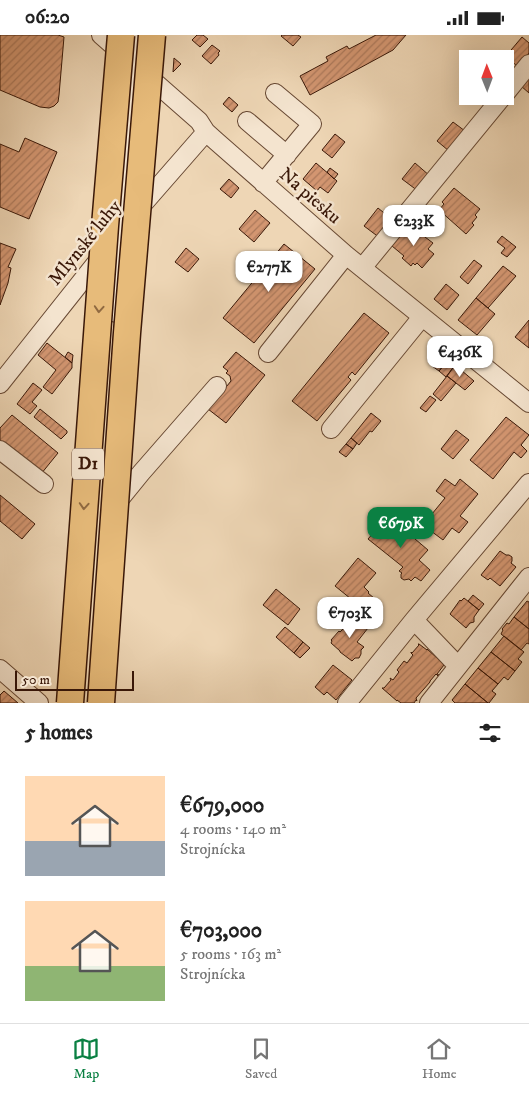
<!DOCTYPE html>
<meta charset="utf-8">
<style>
:root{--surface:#fff;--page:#f6f6f6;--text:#222;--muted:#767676;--line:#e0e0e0;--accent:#0b8043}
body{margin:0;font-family:"IM FELL DW Pica",serif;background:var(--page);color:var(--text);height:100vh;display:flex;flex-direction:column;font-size:19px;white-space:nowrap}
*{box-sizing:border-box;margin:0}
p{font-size:16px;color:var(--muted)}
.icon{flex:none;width:28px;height:28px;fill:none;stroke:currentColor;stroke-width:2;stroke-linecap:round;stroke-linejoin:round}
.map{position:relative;height:668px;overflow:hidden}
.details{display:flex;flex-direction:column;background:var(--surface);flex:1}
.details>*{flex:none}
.needle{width:32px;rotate:359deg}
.fabs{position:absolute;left:459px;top:15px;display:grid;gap:10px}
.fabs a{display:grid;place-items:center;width:55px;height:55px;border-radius:0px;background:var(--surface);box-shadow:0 5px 20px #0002;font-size:25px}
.scale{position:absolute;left:15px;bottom:12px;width:119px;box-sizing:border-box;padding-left:5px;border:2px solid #3a1808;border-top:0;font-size:14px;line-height:18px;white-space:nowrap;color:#3a1808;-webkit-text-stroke:4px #f4e4cf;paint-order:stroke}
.price{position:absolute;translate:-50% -42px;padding:0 11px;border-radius:10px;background:#fff;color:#222;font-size:16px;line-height:32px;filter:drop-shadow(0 1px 2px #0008)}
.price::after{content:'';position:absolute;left:50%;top:30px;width:15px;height:11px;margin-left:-8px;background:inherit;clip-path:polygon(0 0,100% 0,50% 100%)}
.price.active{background:var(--accent);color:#fff}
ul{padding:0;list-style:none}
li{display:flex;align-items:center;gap:15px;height:125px;padding:0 25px}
li span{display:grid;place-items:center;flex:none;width:140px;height:100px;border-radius:0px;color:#555}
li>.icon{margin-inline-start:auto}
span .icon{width:60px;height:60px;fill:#fffc;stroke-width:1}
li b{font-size:21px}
h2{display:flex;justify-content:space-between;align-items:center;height:60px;padding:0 25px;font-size:21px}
.status{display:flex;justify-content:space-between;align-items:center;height:35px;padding:0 25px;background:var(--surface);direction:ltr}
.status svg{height:14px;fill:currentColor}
.menu{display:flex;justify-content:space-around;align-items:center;height:70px;border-top:1px solid var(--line);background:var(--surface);font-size:14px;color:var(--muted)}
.menu a{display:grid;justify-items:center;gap:2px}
.menu .active{color:var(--accent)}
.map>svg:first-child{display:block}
.building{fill:url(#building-hatch);stroke:#3a1808}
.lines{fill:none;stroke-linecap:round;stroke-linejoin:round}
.minor-casing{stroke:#674833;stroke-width:20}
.minor{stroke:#f4e4cf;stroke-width:18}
.highway-bridge-casing{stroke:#3a1808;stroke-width:29;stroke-linecap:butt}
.highway-bridge{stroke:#e7bb7a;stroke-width:26}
.oneway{stroke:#906a41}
.labels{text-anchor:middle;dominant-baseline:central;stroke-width:5;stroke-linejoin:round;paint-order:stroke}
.shield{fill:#f4e4cf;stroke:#725544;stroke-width:1}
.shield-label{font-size:18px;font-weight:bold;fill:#3a1808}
.street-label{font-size:19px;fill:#3a1808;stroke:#f4e4cf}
</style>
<div class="status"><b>06:20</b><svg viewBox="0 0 49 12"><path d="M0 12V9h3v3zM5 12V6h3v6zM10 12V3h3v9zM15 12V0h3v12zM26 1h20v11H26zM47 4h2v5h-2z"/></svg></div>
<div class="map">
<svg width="529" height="668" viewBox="0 0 529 668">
<defs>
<pattern id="building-hatch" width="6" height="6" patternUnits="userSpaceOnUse" patternTransform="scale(1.25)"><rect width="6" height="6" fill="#d39671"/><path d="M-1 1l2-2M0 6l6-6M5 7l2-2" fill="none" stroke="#ac795b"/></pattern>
</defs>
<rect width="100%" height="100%" fill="#eed6b5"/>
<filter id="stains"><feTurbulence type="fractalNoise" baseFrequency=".004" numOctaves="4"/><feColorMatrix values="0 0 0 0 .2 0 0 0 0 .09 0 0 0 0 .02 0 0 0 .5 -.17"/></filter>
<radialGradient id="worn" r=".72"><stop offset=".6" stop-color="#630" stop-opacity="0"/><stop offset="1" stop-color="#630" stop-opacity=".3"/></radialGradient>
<path class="building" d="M0,0H58L64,2L59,60L58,67L54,71L49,73L40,72L0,55Z
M197,0H203L208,4L200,12L192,5Z
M282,0H298L301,2L293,11L281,1Z
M376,0H406L393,15L310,60L300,41L328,26L326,22L347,11L349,14Z
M522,2L529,8V18L518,32L506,21Z
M212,10L220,16L218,18L219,20L211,29L202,21Z
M174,23L181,29L173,37Z
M529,41V58L521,51Z
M479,61H496L489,70Z
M229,62L238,70L232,77L223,69Z
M453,87L465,96L449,116L437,106Z
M335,99L345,107L332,123L322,115Z
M25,103L57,117L29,184L0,172V109L19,117Z
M316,128L337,146L328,158L320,152L317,156L303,144Z
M415,128L430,141L418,156L402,144Z
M330,133L338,139L334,144L327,137Z
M229,144L239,153L231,163L220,154Z
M454,153L480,174L475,180L477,182L472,188L474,190L466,199L439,175L444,169L442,167Z
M378,173L394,186L380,203L364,191Z
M255,175L270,188L254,207L239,194Z
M409,190L433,208L428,214L434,219L422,233L417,228L415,230L413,228L411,231L402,223L404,221L392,211Z
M502,201L516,212L507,222L501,218L505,213L497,207Z
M0,208L16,214L8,232L11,233L8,248L0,270Z
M284,209L315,234L254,308L223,283Z
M186,213L199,224L188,237L175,227Z
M474,225L482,231L468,249L460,242Z
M503,231L516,241L488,273L476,263Z
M446,249L459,260L447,275L434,264Z
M476,263L495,279L477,300L458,285Z
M364,278L389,298L355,340L352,337L348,342L351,345L317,386L292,366Z
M529,285V313L515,302Z
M47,308L72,328V333L52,359L43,352L56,335L38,320Z
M68,317L73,320L72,328L65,322Z
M236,317L265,340L226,388L208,374L231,346L230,341L226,338L228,336L223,332Z
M441,319L448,325L439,336L432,331Z
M448,325L455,330L446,342L439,336Z
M455,330L474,346L465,355L447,341Z
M447,341L456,348L441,366L433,359Z
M33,348L42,355L32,367L37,371L30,379L17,369Z
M430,361L436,365L426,377L420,373Z
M40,374L67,396V398L61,404L34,382Z
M371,378L381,386L372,397L370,396L359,410L351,403Z
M12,380L58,418L41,439L0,406V393Z
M506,382L529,400L521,410L527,416L521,423L514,417L493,444L470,425Z
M456,395L469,405L453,424L441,414Z
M351,403L357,408L353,414L346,409Z
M346,409L353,414L346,422L339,417Z
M445,444L455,451L460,444L478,459L460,481L468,487L459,498L452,493L443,505L423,490L445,463L436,456Z
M0,460L35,489L22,504L0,486Z
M388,481L428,515L419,525L430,535L421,546L415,542L411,546L409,544L404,545L401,543V539L402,538L399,536L403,532L368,504Z
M500,516L506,520H509L512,522V526L511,528L516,532L500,551L490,543L488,545L481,540Z
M358,523L376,538L364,552L369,557L368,558L381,569L372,581L335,551Z
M276,554L300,574L288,590L263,570Z
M473,560L484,569L479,575L468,566Z
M464,563L479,575L474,582V587L470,588L466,593L450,579L460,565L461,566Z
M527,566L529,567V594L514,582Z
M354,581L368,593L357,607L364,612L361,615V619L359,623H355L352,626L340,617V616L331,608L332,606L331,605L339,596L340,597L342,595Z
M514,582L529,594V609L527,608L521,615L501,599L503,595L502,594L507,588L509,589Z
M285,592L303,607L294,618L276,602Z
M504,601L524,617L518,624L522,627L515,636L491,617Z
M303,607L310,613L300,623L294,618Z
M418,609H419L427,615V614L446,631L444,630L437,639L439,640L438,641L436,639L430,646V647L416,663L417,666L416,665L414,668H401L397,665V666L382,653H384L391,645L390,643L393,645L399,637L397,635L404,626L407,628L413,620L411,618V617L412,618L419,610Z
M491,617L515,636L508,645L504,642L498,649L478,633Z
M333,630L352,645L336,665L327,657L324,660L315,652Z
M478,633L498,649L492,656L496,659L489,668H488L465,649Z
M465,649L488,668H455L452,665Z
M4,656L18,668H0V660Z"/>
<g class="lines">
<defs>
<path id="minor" d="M101,0L199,86L206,97L216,106L346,220L529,368
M505,59L529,29
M247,86L287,120
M263,148L312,89L275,58
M137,176L206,97
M362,233L503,61
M116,278L121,196L137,0
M268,318L346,220
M0,349L104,218
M331,394L422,282
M0,415L44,449
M115,470L141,438L217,351
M414,585L458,631
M0,634L39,668
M347,668L414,585L529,448
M429,668L529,542"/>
</defs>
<use href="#minor" class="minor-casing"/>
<use href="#minor" class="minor"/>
<defs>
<path id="highway-bridge" d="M70,668L105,191L121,0
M101,668L127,298L152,0"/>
</defs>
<use href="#highway-bridge" class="highway-bridge-casing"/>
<use href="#highway-bridge" class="highway-bridge"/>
</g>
<defs><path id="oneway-chevron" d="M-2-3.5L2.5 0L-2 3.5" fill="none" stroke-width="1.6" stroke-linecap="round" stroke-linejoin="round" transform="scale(1.25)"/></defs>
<g class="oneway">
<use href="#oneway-chevron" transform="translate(99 274) rotate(94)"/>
<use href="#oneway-chevron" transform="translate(84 471) rotate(94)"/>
</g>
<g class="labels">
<rect class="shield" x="72" y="413.5" width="32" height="31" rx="4"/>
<g class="shield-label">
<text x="88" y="429">D1</text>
</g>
<g class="street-label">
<text transform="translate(310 161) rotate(41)">Na piesku</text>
<text transform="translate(85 208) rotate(-51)">Mlynské luhy</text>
</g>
</g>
<rect width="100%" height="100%" filter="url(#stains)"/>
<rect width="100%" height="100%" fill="url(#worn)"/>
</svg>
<div class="fabs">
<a><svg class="needle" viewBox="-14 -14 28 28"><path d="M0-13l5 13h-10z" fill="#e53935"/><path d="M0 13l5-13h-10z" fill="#767676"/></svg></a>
</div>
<div class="scale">50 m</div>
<b class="price" style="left:414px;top:212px">€233K</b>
<b class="price" style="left:269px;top:258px">€277K</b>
<b class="price" style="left:460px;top:343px">€436K</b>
<b class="price active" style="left:401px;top:514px">€679K</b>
<b class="price" style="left:350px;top:604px">€703K</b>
</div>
<section class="details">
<h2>5 homes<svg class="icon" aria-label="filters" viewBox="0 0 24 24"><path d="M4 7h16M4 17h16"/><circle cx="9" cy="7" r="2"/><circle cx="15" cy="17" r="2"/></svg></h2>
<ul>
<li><span style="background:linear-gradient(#ffd9b3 65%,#9aa5b1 0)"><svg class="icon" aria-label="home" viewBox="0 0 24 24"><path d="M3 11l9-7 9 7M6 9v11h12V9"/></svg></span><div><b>€679,000</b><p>4 rooms · 140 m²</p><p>Strojnícka</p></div></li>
<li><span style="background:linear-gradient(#ffd9b3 65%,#8fb573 0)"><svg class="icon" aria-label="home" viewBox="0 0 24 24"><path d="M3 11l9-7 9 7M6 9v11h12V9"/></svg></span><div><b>€703,000</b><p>5 rooms · 163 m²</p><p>Strojnícka</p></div></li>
</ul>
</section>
<nav class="menu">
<a class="active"><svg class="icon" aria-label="map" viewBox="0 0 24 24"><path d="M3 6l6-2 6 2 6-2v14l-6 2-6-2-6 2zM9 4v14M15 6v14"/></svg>Map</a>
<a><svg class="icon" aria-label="saved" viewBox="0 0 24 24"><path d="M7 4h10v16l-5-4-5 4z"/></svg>Saved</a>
<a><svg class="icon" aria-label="home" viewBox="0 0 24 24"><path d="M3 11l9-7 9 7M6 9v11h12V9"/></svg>Home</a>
</nav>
